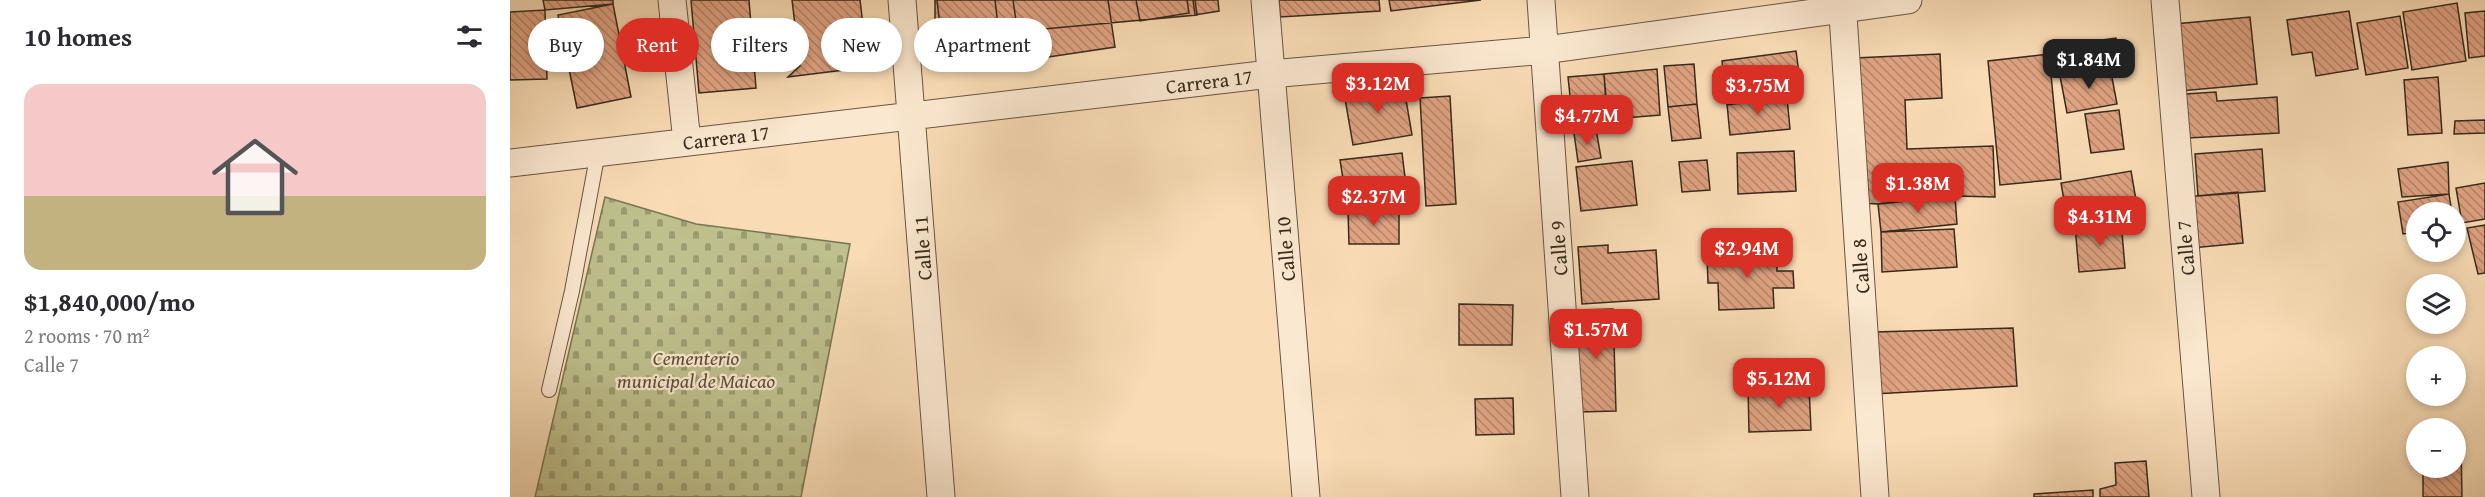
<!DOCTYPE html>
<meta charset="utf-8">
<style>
:root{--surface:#fff;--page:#f2f2f3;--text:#2b2b33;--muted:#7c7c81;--accent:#d93025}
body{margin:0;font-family:"Gentium Book Plus",serif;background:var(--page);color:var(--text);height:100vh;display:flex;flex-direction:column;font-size:22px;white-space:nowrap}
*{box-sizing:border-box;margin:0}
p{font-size:20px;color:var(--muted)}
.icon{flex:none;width:33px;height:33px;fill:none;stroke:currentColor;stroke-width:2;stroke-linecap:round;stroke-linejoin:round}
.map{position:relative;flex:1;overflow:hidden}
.sheet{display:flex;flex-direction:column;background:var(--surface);width:510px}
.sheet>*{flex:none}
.guide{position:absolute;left:18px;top:18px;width:570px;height:54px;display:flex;gap:12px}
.controls{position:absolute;left:1896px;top:202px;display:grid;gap:12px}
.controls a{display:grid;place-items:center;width:60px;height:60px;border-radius:50%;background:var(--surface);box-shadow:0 3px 9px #0003;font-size:30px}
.price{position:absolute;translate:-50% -51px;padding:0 14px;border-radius:12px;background:var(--accent);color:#fff;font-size:20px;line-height:39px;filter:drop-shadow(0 2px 3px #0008)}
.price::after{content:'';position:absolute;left:50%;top:36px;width:18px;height:14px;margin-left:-9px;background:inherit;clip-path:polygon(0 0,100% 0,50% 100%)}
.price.active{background:#222;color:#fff}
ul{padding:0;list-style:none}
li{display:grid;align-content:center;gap:12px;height:318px;padding:0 24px}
li span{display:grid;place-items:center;height:186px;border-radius:18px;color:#555}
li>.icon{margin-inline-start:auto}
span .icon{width:108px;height:108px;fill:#fffc;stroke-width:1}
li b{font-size:26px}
h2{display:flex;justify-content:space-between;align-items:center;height:72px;padding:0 24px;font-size:26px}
.tag{padding:0 21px;border-radius:27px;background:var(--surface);box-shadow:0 3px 9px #0003;font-size:21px;line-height:54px}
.tag.active{background:var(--accent);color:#fff}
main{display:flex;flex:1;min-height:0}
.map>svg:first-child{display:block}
.cemetery{fill:url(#cemetery-stones);stroke:#7a7554;stroke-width:1.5}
.building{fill:url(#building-back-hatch);stroke:#362a1c;stroke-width:1.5}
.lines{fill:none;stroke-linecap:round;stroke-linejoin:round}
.service-casing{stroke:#675642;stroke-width:16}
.minor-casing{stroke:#675642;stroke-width:29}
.service{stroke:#fbe8d0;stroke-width:14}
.minor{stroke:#fbe8d0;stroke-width:27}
.labels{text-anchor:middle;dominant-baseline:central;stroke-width:4.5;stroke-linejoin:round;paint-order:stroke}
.street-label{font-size:20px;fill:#362a1c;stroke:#fbe8d0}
.park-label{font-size:20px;font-style:italic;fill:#585038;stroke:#fbe8d0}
</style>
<main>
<section class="sheet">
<h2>10 homes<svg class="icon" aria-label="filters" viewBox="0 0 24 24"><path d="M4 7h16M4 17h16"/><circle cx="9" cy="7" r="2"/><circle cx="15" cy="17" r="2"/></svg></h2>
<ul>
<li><span style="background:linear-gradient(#f6c9c9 60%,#c2b280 0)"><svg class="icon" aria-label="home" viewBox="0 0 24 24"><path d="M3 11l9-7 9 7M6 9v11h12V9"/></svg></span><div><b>$1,840,000/mo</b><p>2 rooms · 70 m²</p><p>Calle 7</p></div></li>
</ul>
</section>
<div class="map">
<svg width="1975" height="497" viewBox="0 0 1975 497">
<defs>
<pattern id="cemetery-stones" width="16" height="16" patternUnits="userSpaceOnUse" patternTransform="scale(1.5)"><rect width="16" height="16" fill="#bec08d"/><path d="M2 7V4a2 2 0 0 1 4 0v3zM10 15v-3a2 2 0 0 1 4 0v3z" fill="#9b9c72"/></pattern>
<pattern id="building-back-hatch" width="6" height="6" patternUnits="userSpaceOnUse" patternTransform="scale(1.5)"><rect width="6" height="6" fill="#e0a382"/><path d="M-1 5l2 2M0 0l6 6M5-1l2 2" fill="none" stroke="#b6856a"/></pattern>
</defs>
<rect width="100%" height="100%" fill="#f9dcb6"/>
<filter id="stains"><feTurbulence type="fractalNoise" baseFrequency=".00333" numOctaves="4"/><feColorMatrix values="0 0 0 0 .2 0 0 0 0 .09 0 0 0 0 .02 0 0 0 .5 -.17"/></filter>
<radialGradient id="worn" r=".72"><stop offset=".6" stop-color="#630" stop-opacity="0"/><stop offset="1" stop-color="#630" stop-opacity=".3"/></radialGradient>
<path class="cemetery" d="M95,197L186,224L340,244L291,497H25Z"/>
<path class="building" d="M33,0H103V4L35,10Z
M181,0H239L246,88L189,93Z
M282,0H350L358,67L278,77L290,66Z
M425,0H685L687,15L425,39Z
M427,0H485L492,60L435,68Z
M503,0H598L605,47L512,61Z
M626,0H677L679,13L630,21Z
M683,0H708L709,11L685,15Z
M769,0H869L870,11L770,17Z
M879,0H971L881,11Z
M1947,3L1956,61L1902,70L1893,12Z
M103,4L121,97L67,108L48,15Z
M35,10L37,79L0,80V12Z
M1839,11L1848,69L1806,76L1802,52L1782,55L1777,20Z
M1975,11V56L1959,58L1955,13Z
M1890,16L1898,68L1856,75L1847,23Z
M1740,17L1747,84L1670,91L1664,24Z
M1606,38L1610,66L1575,71L1571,43Z
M1286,51L1292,95L1217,105L1212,61Z
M1430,54L1432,98L1395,100L1397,149L1483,146L1485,197L1445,196L1368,204L1351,203L1345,58Z
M1539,54L1551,179L1490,185L1478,61Z
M1184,64L1187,104L1158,107L1154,66Z
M1600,67L1607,104L1557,113L1550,76Z
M1147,69L1150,115L1115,118L1114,103L1096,104L1094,74Z
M1094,74L1098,121L1063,124L1058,77Z
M1928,77L1932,133L1898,135L1894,80Z
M893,82L902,135L843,145L834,93Z
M1706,92L1707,101L1767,97L1769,133L1678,138L1675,94Z
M940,96L946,204L916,206L910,98Z
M1277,98L1280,129L1220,135L1217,104Z
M1187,104L1191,138L1162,141L1158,107Z
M1609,110L1614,149L1581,153L1575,114Z
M1975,120V133L1944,134L1945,121Z
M1086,129L1091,158L1068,162L1064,133Z
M1752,149L1755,191L1688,196L1685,154Z
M1284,151L1286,191L1228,194L1227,153Z
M892,153L898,201L838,211L830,160Z
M1197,160L1200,190L1172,192L1169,162Z
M1122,161L1127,205L1071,211L1066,167Z
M1938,162L1939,194L1892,197L1888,169Z
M1621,171L1628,212L1558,224L1551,183Z
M1975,183V219L1952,223L1946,188Z
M1728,192L1733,243L1682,248L1677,197Z
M1939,194L1942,213H1906V232L1893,234L1888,202Z
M1445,196L1447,224L1371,232L1368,204Z
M838,211H889V244H839Z
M1611,221L1615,268L1569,272L1565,226Z
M1975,225V273L1968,274L1957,228Z
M1444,229L1447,267L1372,272L1371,232Z
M1098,245V253L1146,250L1149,299L1072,304L1068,247Z
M1267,251V271H1283L1284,288H1263L1264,308L1209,310L1208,283H1198L1197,254Z
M949,304L1003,305L1002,345H949Z
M1103,309L1106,411L1069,412L1066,310Z
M1503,328L1507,386L1364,394V332Z
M1299,386L1301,430L1239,432L1238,387Z
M1003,398L1004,434L966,435L965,399Z
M1946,446H1951L1952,497H1913V468H1946Z
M1636,461L1639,497H1590V489L1606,485L1605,463Z
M1583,490V497H1524V494Z"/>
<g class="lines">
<defs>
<path id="service" d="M39,390L62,291L88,152"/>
<path id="minor" d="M162,0L177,142
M392,0L431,497
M755,0L796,497
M1031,0L1065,497
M1332,0L1365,497
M1655,0L1696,497
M0,163L760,74L1035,50L1398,0"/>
</defs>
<use href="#service" class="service-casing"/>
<use href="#minor" class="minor-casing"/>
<use href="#service" class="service"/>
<use href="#minor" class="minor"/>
</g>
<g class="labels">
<g class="street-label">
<text transform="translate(699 81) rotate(-7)">Carrera 17</text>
<text transform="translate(216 137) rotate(-7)">Carrera 17</text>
<text transform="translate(412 248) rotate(-94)">Calle 11</text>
<text transform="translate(1048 248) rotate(-94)">Calle 9</text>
<text transform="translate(1675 248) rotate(-95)">Calle 7</text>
<text transform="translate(775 249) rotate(-95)">Calle 10</text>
<text transform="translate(1350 266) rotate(-94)">Calle 8</text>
</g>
<g class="park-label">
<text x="186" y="357">Cementerio<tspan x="186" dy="23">municipal de Maicao</tspan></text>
</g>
</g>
<rect width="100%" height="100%" filter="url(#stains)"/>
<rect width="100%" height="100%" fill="url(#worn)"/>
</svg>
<div class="controls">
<a><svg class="icon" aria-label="locate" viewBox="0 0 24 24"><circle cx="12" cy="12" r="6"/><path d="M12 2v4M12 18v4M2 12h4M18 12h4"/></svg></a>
<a><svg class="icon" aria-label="layers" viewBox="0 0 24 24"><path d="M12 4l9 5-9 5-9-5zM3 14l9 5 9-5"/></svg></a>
<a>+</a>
<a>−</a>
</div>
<b class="price active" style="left:1579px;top:90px">$1.84M</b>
<b class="price" style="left:868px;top:114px">$3.12M</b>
<b class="price" style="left:1248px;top:116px">$3.75M</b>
<b class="price" style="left:1077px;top:146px">$4.77M</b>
<b class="price" style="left:1408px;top:214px">$1.38M</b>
<b class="price" style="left:864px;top:227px">$2.37M</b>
<b class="price" style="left:1590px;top:247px">$4.31M</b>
<b class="price" style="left:1237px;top:279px">$2.94M</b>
<b class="price" style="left:1086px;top:360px">$1.57M</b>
<b class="price" style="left:1269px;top:409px">$5.12M</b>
<div class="guide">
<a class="tag">Buy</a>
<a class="tag active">Rent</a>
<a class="tag">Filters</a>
<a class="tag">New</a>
<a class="tag">Apartment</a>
</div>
</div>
</main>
